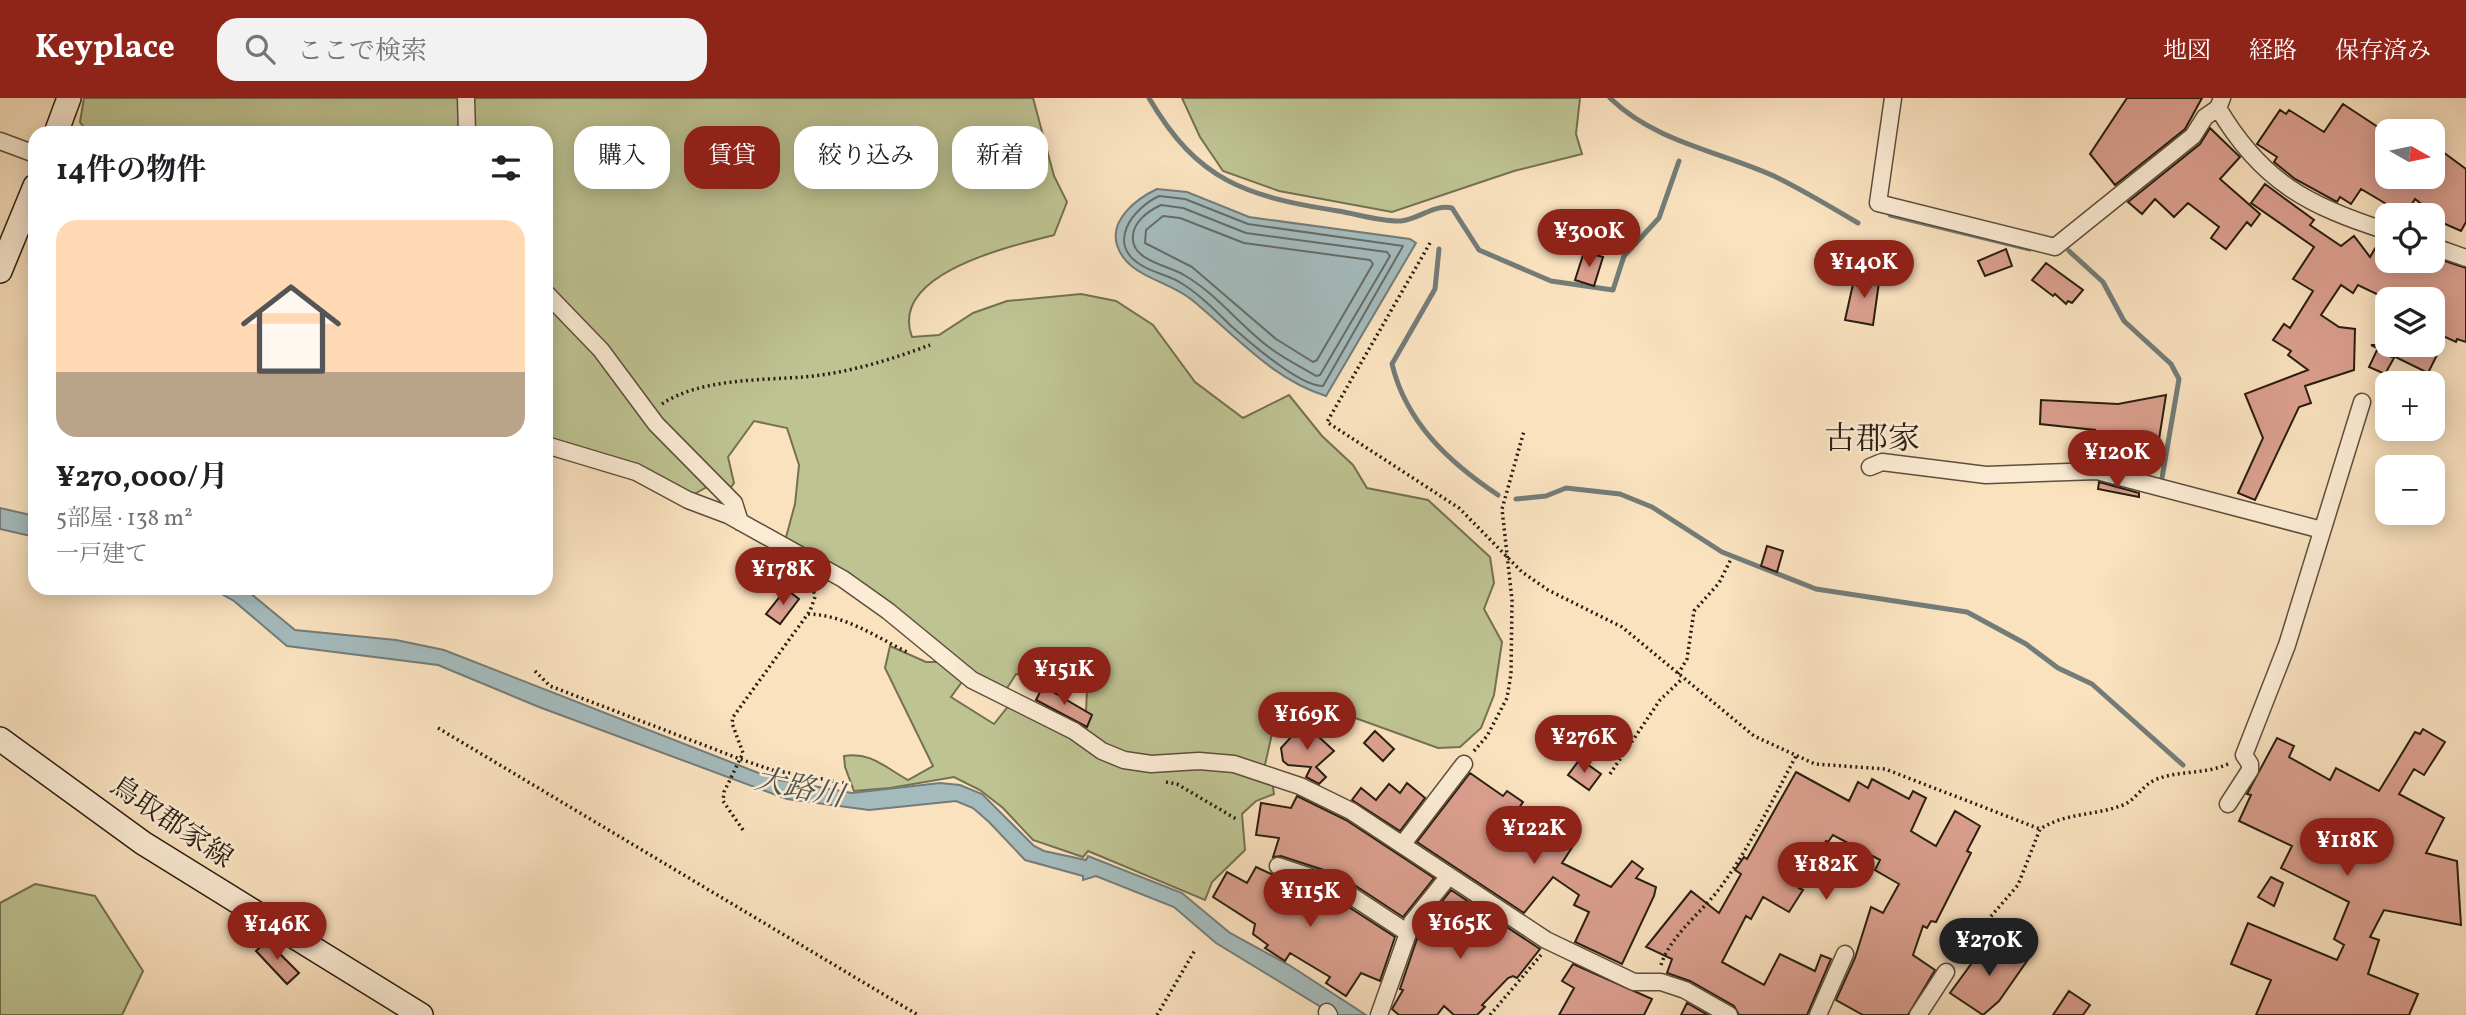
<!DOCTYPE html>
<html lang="ja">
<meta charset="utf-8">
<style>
:root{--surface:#fff;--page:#f2f2f2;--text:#202124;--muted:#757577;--accent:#8f2418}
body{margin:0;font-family:Vollkorn,"Noto Serif JP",serif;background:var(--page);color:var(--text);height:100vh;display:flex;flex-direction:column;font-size:26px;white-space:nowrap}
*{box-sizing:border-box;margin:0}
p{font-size:23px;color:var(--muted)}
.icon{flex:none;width:38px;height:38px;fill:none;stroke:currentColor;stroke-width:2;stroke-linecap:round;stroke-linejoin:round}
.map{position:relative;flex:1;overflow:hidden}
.panel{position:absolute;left:28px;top:28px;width:525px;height:469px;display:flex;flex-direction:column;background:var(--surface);border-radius:21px;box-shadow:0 4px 18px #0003}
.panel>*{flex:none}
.guide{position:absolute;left:574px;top:28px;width:665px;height:63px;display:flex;gap:14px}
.needle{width:46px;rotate:99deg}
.fabs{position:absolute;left:2375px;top:21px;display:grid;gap:14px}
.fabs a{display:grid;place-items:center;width:70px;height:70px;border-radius:14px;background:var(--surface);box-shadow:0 4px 18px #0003;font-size:35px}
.price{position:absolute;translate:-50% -60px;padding:0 16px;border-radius:24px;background:var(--accent);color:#fff;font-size:23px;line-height:46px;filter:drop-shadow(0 2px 4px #0008)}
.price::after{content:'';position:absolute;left:50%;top:42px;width:21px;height:16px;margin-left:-10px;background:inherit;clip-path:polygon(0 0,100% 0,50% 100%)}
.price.active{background:#222;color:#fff}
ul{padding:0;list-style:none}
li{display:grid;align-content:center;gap:14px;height:371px;padding:0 28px}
li span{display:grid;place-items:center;height:217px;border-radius:21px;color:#555}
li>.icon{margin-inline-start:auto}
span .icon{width:126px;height:126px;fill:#fffc;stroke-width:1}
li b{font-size:30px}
h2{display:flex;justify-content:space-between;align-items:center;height:84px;padding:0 28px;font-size:30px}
.tag{padding:0 24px;border-radius:21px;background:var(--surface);box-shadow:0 4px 18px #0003;font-size:24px;line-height:63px}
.tag.active{background:var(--accent);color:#fff}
header{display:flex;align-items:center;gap:42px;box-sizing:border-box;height:98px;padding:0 35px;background:var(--accent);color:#fff}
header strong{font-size:33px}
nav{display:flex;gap:38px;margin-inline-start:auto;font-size:24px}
.search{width:490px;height:63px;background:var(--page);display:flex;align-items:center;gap:18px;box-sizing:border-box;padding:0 24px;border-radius:21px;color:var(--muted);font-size:26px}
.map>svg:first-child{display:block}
.green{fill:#bec392;stroke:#747051;stroke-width:2}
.water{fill:#a4bbbd;stroke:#737c78;stroke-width:2}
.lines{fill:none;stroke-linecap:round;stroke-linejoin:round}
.shore{stroke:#666c66;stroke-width:2}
.stream{stroke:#737c78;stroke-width:5}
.building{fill:#db9f8f;stroke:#291e10;stroke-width:2}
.street-casing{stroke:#5d4f3c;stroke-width:19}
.secondary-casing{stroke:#291e10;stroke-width:26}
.path{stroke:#291e10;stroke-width:3.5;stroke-dasharray:2 3.5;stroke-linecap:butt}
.street{stroke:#fcecd5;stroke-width:16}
.secondary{stroke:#fcecd5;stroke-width:23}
.labels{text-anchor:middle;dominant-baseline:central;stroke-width:5;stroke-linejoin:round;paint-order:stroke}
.street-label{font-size:28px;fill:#291e10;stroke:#fcecd5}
.water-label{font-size:30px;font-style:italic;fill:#54554d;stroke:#fcecd5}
.quarter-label{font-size:32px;fill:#291e10;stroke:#fcecd5}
</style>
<header>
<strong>Keyplace</strong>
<div class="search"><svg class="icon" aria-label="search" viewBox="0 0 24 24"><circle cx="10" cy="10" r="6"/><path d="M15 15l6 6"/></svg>ここで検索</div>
<nav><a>地図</a><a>経路</a><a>保存済み</a></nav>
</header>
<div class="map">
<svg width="2466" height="917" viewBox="0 0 2466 917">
<rect width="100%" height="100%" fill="#fae2bf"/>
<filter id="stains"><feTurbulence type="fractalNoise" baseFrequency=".00286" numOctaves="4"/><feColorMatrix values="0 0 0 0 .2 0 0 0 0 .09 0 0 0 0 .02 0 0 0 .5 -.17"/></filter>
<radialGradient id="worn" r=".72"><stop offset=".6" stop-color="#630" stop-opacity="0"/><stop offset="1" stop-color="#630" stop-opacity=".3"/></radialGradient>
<path class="green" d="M84,0H462L464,35H88L80,24Z
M469,0H1033L1054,78L1067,104L1054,137C1012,148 888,175 912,239L939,237L973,215L1007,203L1081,196L1116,203L1153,227L1195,284L1243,320L1289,297L1322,338L1353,367L1367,390L1428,402L1490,459L1494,485L1484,511L1502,544L1494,597L1481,630L1460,649L1438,650L1336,613L1284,609L1274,627L1264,671L1137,661L1085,636L1087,592L1062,564L1052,562L1040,579L1016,576L1004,595L785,443L795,406L799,367L787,330L754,323L728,359L734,385L728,393L696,362L546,190V35H470Z
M1182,0H1580L1576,36L1582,56L1514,73L1392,114L1279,93L1223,73L1200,39Z
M546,199L712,386L691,398L546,341Z
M890,548L926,564H938L964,581L951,599L994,626L1010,606L1095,653L1204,666L1272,682L1274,696L1256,703L1242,716L1245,752L1212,784L1205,802L1088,753L1083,759L1033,742L1003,710L980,692L954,679L890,690L854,693L845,669L844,658C870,653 886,670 908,682L933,668L885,570Z
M35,786L95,798L143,873L122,917H0V805Z"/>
<path class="water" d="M1157,91L1187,94L1249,119L1410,141L1416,145L1326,298C1272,281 1235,237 1192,202C1168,182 1127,179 1117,147C1109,121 1138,100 1157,91Z
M0,410L35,418V439L0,431Z
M211,490H244L295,532L396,542L444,552L774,681L852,695L940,685L960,687L982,696L1034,748L1044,753L1086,762L1088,758L1182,795L1230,835L1289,867L1366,917H1334L1216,845L1174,809L1096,778L1083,782V778L1025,762L989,724L973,710L956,703L869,712L787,701L539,609L438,567L287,548L234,503Z"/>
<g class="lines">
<path class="shore" d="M1159,98L1185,101L1248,126L1403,148L1323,288C1301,289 1248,243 1230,227C1215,212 1199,196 1181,185C1169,177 1153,175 1141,167C1106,146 1132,111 1159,98Z
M1161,107L1183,110L1246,135L1387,154L1390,158L1320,277L1316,278C1301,269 1285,261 1270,250C1240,228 1217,196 1184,177C1170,168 1134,163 1133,142C1131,125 1148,113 1161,107Z
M1163,118L1180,120L1244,145L1370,162L1373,166L1317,262L1313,264L1276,241L1192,169L1145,145L1146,132Z"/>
<path class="stream" d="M1149,0C1198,84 1246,98 1338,113C1357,116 1382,124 1401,123C1419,121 1434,106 1452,110L1479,152L1551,183L1613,192L1624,158L1659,120L1679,63
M1610,0C1655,44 1719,53 1774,78C1803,92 1831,109 1858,125
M1890,117L2030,151
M1439,151L1435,191L1392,266C1406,325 1450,365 1498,397
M2069,153L2103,184L2124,223L2171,266L2179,281L2162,380
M1516,401L1546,398L1566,390L1620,396L1652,409L1722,454L1816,491L1967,514L2026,546L2058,570L2092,586L2183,667"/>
</g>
<path class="building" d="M2127,0H2202L2185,31L2115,87L2090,56Z
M2343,6L2387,35V79H2432V46L2466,71V124L2461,133L2436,122L2438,119L2415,101L2405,117L2361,91L2351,106L2340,99L2337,104L2295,81L2274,64L2277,59L2257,46L2280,12L2286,16L2289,12L2324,34Z
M2210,30L2240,59L2220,81L2260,116L2251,128L2247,124L2226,151L2211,140L2219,129L2188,105L2174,119L2155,101L2142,116L2128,104L2200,46Z
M2265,86L2314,122L2310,127L2341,148L2354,138L2370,159L2380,142L2387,143V163H2432L2433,159L2466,170V244L2457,241L2456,244L2432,233V201H2387L2358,187L2353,195L2341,187L2321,217L2339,229L2355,231L2354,272L2305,288L2311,305L2299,309L2255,402L2238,395L2263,340L2245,296L2308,272L2288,257L2291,253L2273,242L2284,226L2290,230L2313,193L2293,181L2314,149L2251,105Z
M2006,151L2012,168L1985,178L1978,163Z
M1584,154L1603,159L1594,188L1575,182Z
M2046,165L2083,192L2072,205L2068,203L2066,206L2055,196L2053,198L2032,182Z
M1861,174L1880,177L1873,227L1845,222L1853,186L1858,188Z
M2371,247H2442L2428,275Z
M2377,252L2394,260L2385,276L2369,269Z
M2166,297L2154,373L2143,371V374L2101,363L2103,353L2093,352L2095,332L2040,326L2041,302L2118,306Z
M2099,384L2139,395V399L2098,391Z
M1767,448L1783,453L1777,474L1761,468Z
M786,491L799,501L780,526L766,516Z
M1043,588L1092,617L1087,629L1036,602Z
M1304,625L1334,653L1316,669L1326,679L1319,686L1306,679L1311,669L1288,667L1283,663L1281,650Z
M2423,631L2445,644L2424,677L2414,671L2399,696L2444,720L2426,755L2457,763L2461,827L2384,812L2370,839L2379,842L2368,876L2418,896L2409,917H2256L2271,882L2231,866L2248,825L2337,862L2344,847L2334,841L2349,804L2281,770L2292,748L2239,723L2251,697L2247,696L2277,640L2294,648L2289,659L2330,682L2336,670L2379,693L2415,634L2420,636Z
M1375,633L1394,651L1383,663L1364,645Z
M1580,661L1601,676L1589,692L1568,677Z
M1796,674L1849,703L1858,684L1868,690L1872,681L1909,701L1913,693L1926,700L1911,733L1936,748L1955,713L1980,728L1967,753L1971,755L1936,824L1931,823L1927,830L1923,828L1913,857L1935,872L1908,917H1863L1836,902L1855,860L1871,809L1883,815L1899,786L1875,772L1880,762L1833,737L1828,744L1826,743L1799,790L1803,792L1789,814L1763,799L1751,821L1746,818L1722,864L1764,887L1780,856L1815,873L1821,857L1831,861L1807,917H1739L1734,908L1690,883L1667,875L1672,861L1646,849L1691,793L1719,815L1741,776L1735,772L1744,759L1747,761Z
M1470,675L1503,698L1507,693L1523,704L1512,720L1514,734L1539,751L1543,744L1548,748L1561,728L1578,740L1562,765L1611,789L1632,763L1643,771L1636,780L1656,789L1654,798L1622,866L1575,844L1589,814L1574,807L1579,797L1553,779L1524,815L1417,744Z
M1407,685L1425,700L1400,733L1352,702L1361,690L1376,702L1389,686L1400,695Z
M1297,698L1346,722L1434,780L1403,819L1339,777L1281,758L1273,759L1279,740L1256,737L1261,705L1291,710Z
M1256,769L1280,780L1274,788L1300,804L1309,789L1330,797L1395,839L1380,883L1361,875L1346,898L1326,885L1330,879L1290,855L1285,863L1265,850L1268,847L1253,836L1255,826L1213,799L1227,774L1247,785Z
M2271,779L2283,785L2274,808L2258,799Z
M1451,792L1540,851L1517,880L1513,878L1508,880L1482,907L1485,909L1477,917H1454L1444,908L1437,917H1399L1392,911L1403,892L1400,891L1421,829Z
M267,843L299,875L287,886L256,853Z
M1985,847L2006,859L2012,849L2029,860L1999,903L1983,917L1950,895Z
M1573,866L1652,901L1644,917H1559L1574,890L1562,883Z
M2069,893L2090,907L2083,917H2053Z
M1687,905L1708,917H1681Z"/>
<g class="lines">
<defs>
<path id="street" d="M466,0L467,35
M1893,0L1878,105L2055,149L2193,38L2205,19L2218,10L2222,0
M2218,10C2261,83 2308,108 2387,133
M0,43L35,56
M2432,148L2466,160
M546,195L601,252L656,326L734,405L740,424
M546,347L636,374L688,402L728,417L843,481L888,513L972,582L1074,633L1102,653L1124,662L1151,666L1199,663L1234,666L1300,688L1351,713L1546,842L1634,884H1661L1685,892L1729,917
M1870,369L1882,364L1986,377L2097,373L2322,432
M2228,706L2250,672V666L2244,657L2287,547L2362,304
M1402,747L1464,666
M1278,768L1335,787L1408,835
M1327,914L1329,917
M1379,917L1412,824L1449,778
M1818,917L1845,856
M1918,917L1946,874"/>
<path id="secondary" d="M56,35L69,0
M0,173L35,88
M0,641L143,745L421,917"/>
</defs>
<use href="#street" class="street-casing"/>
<use href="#secondary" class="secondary-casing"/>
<path class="path" d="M1430,145L1327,324L1459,410L1522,474L1548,492L1622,529L1754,638L1815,666L1885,671L2040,731
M662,306C698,281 761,282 804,279C848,275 890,262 930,247
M808,516C846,517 876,539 909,555
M535,573L550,588L740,661L772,672L850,686
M1678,576L1687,561L1694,513L1719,485L1731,461
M438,630L918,917
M1474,653L1487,638L1507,600L1511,576L1512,502L1502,411L1524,333
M1610,676L1660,602L1683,580
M1166,684L1177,686L1238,722
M743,732L723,703L724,694L743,655L732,625L733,619L810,513L815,499L811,483
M1955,860L2018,787L2040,731C2067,714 2095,718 2123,707C2136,702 2143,686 2157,681C2180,672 2206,677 2230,665
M1661,867C1670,838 1702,814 1720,790C1750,749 1772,703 1796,658
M1157,917L1195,852
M1490,917L1541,857"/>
<use href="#street" class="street"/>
<use href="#secondary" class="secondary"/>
</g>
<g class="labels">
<g class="street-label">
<text transform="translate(171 725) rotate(34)">鳥取郡家線</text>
</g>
<g class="water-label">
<text transform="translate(799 691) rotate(12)">大路川</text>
</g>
<g class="quarter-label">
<text x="1872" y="343">古郡家</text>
</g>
</g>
<rect width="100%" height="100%" filter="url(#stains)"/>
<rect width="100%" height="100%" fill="url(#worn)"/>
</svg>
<div class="fabs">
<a><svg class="needle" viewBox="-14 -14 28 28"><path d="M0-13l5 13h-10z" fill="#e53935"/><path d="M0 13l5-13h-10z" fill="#757577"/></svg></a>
<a><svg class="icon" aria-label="locate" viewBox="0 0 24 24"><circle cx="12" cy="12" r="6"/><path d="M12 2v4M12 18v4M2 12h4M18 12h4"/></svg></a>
<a><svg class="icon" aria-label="layers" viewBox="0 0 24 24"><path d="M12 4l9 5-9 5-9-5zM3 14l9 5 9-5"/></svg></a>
<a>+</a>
<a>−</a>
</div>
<b class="price" style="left:1589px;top:171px">¥300K</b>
<b class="price" style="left:1864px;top:202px">¥140K</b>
<b class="price" style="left:2117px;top:392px">¥120K</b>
<b class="price" style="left:783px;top:509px">¥178K</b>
<b class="price" style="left:1064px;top:609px">¥151K</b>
<b class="price" style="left:1307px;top:654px">¥169K</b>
<b class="price" style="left:1584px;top:677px">¥276K</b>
<b class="price" style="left:1534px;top:768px">¥122K</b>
<b class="price" style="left:2347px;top:780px">¥118K</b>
<b class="price" style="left:1826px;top:804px">¥182K</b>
<b class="price" style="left:1310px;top:831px">¥115K</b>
<b class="price" style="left:1460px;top:863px">¥165K</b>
<b class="price" style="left:277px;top:864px">¥146K</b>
<b class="price active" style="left:1989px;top:880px">¥270K</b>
<div class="guide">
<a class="tag">購入</a>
<a class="tag active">賃貸</a>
<a class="tag">絞り込み</a>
<a class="tag">新着</a>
</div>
<section class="panel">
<h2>14件の物件<svg class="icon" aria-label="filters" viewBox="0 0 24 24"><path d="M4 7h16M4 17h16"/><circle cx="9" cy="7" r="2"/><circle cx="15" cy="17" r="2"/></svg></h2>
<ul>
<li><span style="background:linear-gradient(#ffd9b3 70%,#b9a48a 0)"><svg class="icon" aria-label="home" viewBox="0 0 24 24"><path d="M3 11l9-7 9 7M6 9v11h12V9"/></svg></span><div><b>¥270,000/月</b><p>5部屋 · 138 m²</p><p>一戸建て</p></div></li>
</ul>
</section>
</div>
